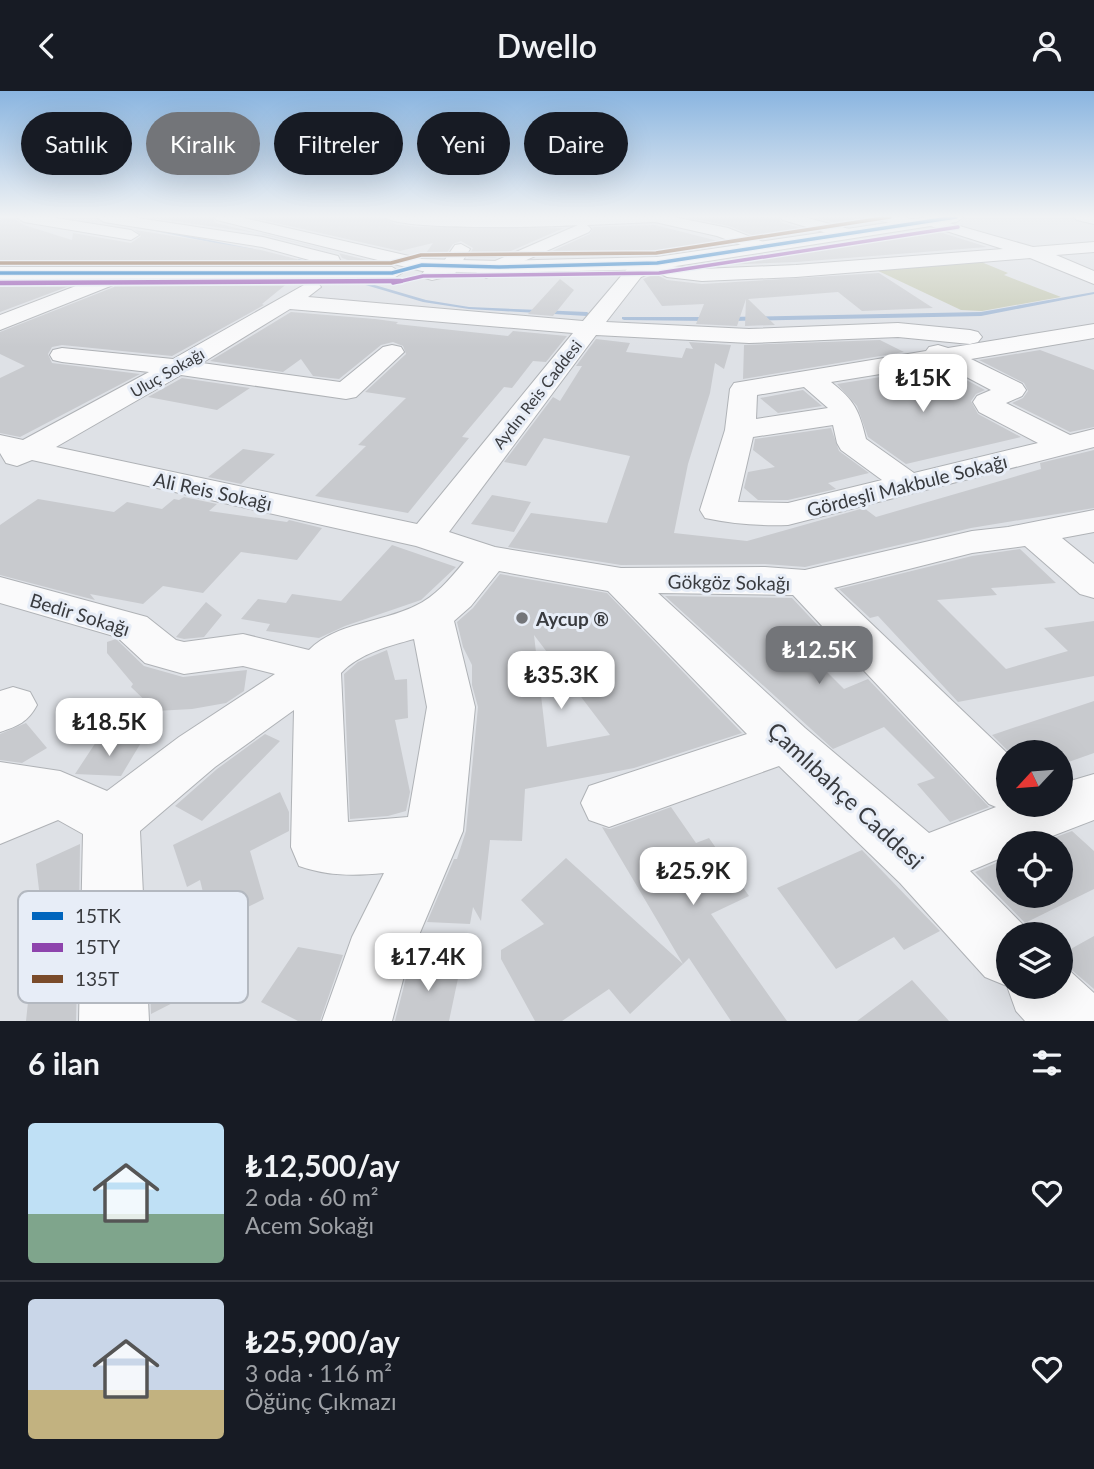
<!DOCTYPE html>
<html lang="tr">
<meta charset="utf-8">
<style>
:root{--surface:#171b24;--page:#242831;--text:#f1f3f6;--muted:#9ea1a6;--line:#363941;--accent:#737579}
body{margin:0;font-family:Lato,sans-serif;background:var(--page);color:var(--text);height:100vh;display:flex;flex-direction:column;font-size:26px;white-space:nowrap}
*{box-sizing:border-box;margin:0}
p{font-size:23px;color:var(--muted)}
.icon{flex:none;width:38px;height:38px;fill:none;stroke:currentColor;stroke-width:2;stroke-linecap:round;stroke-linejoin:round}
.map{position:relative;height:930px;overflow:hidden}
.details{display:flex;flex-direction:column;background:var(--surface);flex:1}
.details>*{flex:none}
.banner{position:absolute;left:21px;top:21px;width:700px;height:63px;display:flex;gap:14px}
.needle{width:46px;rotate:244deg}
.tools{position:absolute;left:996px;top:649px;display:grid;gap:14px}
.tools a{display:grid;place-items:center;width:77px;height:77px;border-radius:50%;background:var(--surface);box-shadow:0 7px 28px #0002;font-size:35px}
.price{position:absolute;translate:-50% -60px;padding:0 16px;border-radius:14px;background:#fff;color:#222;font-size:23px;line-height:46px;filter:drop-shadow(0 2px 4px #0008)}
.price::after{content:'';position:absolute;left:50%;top:42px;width:21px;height:16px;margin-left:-10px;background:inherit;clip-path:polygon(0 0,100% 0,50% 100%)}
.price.on{background:var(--accent);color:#fff}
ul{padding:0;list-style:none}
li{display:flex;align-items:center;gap:21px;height:175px;padding:0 28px}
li+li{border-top:2px solid var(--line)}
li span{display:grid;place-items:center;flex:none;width:196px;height:140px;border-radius:7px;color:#555}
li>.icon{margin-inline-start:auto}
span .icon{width:84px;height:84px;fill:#fffc;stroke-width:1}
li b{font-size:30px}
h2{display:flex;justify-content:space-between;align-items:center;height:84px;padding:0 28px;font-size:30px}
.chip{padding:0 24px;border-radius:32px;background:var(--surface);box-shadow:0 7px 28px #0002;font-size:24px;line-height:63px}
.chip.on{background:var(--accent);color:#fff}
header{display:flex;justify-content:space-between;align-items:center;height:91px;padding:0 28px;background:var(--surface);font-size:32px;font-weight:600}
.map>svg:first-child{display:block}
.green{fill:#c4c8b2}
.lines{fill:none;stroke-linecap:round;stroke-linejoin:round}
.stream{fill:#9eb6d4;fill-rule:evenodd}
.building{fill:#c8cace;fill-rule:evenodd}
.minor-casing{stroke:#afb2b6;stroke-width:2}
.major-casing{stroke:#afb2b6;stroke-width:2}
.minor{fill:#fafafb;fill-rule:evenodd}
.major{fill:#fafafb;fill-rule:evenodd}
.bus-1-casing{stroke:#e7edf7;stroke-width:6}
.bus-2-far1-casing{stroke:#e7edf7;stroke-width:6}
.bus-2-casing{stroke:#e7edf7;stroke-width:8}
.bus-3-casing{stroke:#e7edf7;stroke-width:6}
.bus-1{stroke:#0065bd;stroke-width:3.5}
.bus-2-far1{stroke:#8e44ad;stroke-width:3.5}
.bus-2{stroke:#8e44ad;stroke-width:4.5}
.bus-3{stroke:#7a4b2a;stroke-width:3.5}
.poi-dot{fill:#737579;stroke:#e7edf7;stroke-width:2.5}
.labels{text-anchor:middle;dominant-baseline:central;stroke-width:6;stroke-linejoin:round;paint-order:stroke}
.far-street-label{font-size:16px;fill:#393b3f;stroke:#e7edf7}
.street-label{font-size:19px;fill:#393b3f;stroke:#e7edf7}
.poi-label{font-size:19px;font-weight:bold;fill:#393b3f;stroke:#e7edf7;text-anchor:start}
.near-street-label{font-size:23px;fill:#393b3f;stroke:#e7edf7}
.key{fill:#e7edf7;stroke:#b3b8c0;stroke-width:2}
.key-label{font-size:19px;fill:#393b3f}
</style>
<header><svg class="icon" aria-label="back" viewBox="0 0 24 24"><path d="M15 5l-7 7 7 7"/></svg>Dwello<svg class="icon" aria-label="person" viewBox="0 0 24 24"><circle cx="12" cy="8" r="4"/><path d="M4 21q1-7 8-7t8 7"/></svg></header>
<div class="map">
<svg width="1094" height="930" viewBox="0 0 1094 930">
<rect width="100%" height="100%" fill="#dee1e6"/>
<path class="green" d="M974,168L1008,182L1004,184L1061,206L982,220L961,219L872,177Z"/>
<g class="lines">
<path class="stream" d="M144,136L254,158L256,159L254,160L145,138Z
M298,168L340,177L342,178L340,179L299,170Z
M344,185L426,209L469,216L587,221L590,223L587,225L469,218L423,211L342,187Z
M1094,201V203L981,225L731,230L728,228L731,226L981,221Z
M622,226H710L713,228L710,230L624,229L622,228Z"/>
</g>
<path class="building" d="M146,126H212L216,132L367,169L357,172L342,167L339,162L264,143Z
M250,126H382L395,133L417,136L564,137L495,167H468L473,157L461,150L453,153L444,166L424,165L433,152L400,160Z
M685,126H778L782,132L812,140L762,148L729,135Z
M813,126H872L876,131L848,135Z
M13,127L24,134L72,149L73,142L131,152L141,145L135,139L261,159L312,172L0,173V129Z
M655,134L730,153L657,163L539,166L590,143L593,136Z
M930,138L987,156L796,171L695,175Z
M879,182L933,217L862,220L838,201L748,208L775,234L745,235L746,208L737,235L696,233L704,213L662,215L643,188L655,183L667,189L702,193Z
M560,188L574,199L553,225L528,223Z
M0,191H80L0,221Z
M116,191H289L262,213L264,214L172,265L62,254L52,256L48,263L52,272L140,283L20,346L0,342V287L25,275L0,263V241L114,196Z
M291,221L375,228L398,231L396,233L508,245L513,240L567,245L546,271L533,270L512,297L504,296L462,346L469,347L408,422L315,405L366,355L358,354L406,307L365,301L406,263L403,255L393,251L381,254L339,288L313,285L301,268L283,281L210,270Z
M596,248L630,252L626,261L682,267L686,257L693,258L689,251L731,254L724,278L715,272L710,302L688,373L674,442L747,450L864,417L876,426L1041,378L1040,372L1094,359V417L971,437L805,476L765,473L621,474L508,456L531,422L607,432L630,365L544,347L526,375L504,371L553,306L560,310L582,275H576Z
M880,249L904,261L743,288L744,254Z
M1040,259L1094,279V336L1070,341L1012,312L1023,307L1028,300L1024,292L979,269Z
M942,276L985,299L976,303L971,310L978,323L1021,346L906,373L868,346L857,315L837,293Z
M182,287L250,297L217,319L148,306Z
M803,299L822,315L778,322L760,307Z
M831,337L839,360L869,382L828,392L836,398L788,409H758L744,397L748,381L775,376L753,359L755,348Z
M243,358L275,363L241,393L208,386Z
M492,404L531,411L514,441L471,433Z
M184,406L217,413L209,420L287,431L289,429L322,437L297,469L241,461L203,502L163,495L143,513L90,503L95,509L0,484V434L38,408L114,421L127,411L162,418L174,408L179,409Z
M392,454L456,476L421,509L345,535L319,547L266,540L270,533L241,528L258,508L286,512L292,503L341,510Z
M1020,458L1056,492L991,497L997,504L937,509L1006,578L1068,560L1044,537L1094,530V585L958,611L878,525L870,527L839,498L972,465Z
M500,483L607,502L742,642L634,677L525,698L522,750L490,749L481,830L473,816L470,833L427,831L454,768H457L466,740L478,616L472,594V574L463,556L457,531L473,517ZM534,544L610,644L547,656Z
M665,505L792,507L823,540L790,544L844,598L868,588L989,716L950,731L917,693L935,687L884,636L833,658Z
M206,511L222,524L204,546L184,548L176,546Z
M116,548L144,575L183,586L247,579L244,600L226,612L192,618L156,620L131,596L133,593L107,562V551Z
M387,559L395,589L407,588L408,627L395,629L410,701L406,720L388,725L350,728L344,583L358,571Z
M1094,610V662L1060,674V662H1010L992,644Z
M26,632L47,657L22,672L0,669V643Z
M265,643L280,650L202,730L175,715L217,678Z
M98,648L142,650L121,685L75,683Z
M280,701L289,721V740L250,760L264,808L211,834L200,789L187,796L173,754Z
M671,716L696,752L709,747L749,805L711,823L787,930H731L689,867L683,873L602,736L610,738Z
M1072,740L1094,760V798L1025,832L975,781L1008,767V805H1060V752H1040Z
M80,753L79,824L44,841L36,773Z
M862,759L940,840L904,859L894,846L836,878L777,797Z
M566,767L683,873L630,923L609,898L562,930H535L501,868V859L544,833L521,809Z
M1094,845V898L1060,869V864Z
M188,846L198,899L151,923L149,865Z
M298,856L343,864L320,930H298L261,911Z
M410,871L460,878L449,930H395Z
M912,889L949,930H857Z
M77,892L76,930H26L28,911Z"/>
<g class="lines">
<defs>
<path id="minor" d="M16,126H50L131,139L139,144L131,149L24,131Z
M96,126H131L263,146L338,165L340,169L331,175L262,156L104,131Z
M385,126H674L728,137L766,152L769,156L760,161L717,145L655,131L587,134L591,138L589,141L486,187L476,181L479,177L578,134C550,136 399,140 385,126Z
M780,126H804L853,139L855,143L847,148L783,129Z
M875,126H904L919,130L928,126L1033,156L1094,151V161L1056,164L1094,180V193L1030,167L796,186L702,190L667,186L655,180L641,186L606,231L749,238L898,232L970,239L978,241L982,246L978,251L970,253L898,246L749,252L596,244L449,441L495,456L621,477L765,476L805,479L972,440L1008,436L1094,419V441L1062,447L1094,473V507L1080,503L1025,455L972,462L834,497L1008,663V714H1060V693L1094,683V729L1034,752H1008V764L970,780L1033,844H1008V896H1060V871L1094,902V930H1025L1016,920L1007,895L985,886L900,792L779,675L609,736L589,729L581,712L589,695L747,643L608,500L499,480L471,515L454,530L475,616L463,740L408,870L392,930H322L352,846L384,782C354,785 327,785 299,775L291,756L294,619L215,676L140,740L149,930H79L83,743L58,729L0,753V671L60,680L107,700L179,646L275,583L243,575L184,583L145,572L117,546L0,512V486L147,526L176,549L184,551L243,543L309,559C337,531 381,532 415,515C435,506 450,488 464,471L416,455L32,369L17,375L6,372L0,362V344L23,349L149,281L62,271L53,269L50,264L53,259L62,257L173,268L311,190L318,192L321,196L308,206L583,230L627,178L657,166L672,175L702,178L796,174L1003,158L921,132L913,137L877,129ZM290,218L573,242L417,433L56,356L181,284L346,308L356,306L404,261L401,256L392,254L383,256L340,291L202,272ZM658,502L793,504L989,713L996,716L929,742L805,637ZM414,548L427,616L408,726L348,731L341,582C360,562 389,555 414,548Z
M1074,126H1094V133L1077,129Z
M461,153L470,158L454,184L432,189L425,187L422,183L425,179L440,176L455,154Z
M0,176H392L402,182L392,188H114L113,194L0,239V224L94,188H0Z
M1094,233V247L971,268L1022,293L1026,299L1022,305L1006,312L1070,344L1094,338V356L788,434C760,435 733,433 705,427L700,419L725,339L730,298L734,292L926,260L929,256L938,254L948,257ZM942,273L991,299L977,305L973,311L979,321L1038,352L914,382L866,348C859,319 855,310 831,291ZM804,296L828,317L756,328L757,304ZM833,334L837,352L841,359L882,389L788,412L738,411L753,346Z
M13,596L30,601L37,614C28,631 18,635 0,641V600Z"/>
<path id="major" d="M214,126H240L422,168L499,170L657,166L928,126H964L956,131L657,178L499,182L422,180L217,129Z"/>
</defs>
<use href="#minor" class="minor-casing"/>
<use href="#major" class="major-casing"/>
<use href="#minor" class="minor"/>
<use href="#major" class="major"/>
<defs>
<path id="bus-1" d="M0,182H392L422,174L499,176L657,172L956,126"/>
<path id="bus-2-far1" d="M393,192L423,185L659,182L958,136"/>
<path id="bus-2" d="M0,192L401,190"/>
<path id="bus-3" d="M0,172H391L421,164L656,162L890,126"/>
</defs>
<use href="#bus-1" class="bus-1-casing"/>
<use href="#bus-2-far1" class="bus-2-far1-casing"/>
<use href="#bus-2" class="bus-2-casing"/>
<use href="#bus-3" class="bus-3-casing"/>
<use href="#bus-1" class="bus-1"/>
<use href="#bus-2-far1" class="bus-2-far1"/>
<use href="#bus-2" class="bus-2"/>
<use href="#bus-3" class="bus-3"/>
</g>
<linearGradient id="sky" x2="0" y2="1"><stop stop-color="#8ab5e0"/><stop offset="0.49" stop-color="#f0f2f4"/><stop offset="1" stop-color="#f0f2f4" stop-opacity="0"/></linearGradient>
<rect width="1094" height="256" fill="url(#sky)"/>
<circle class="poi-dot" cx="522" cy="527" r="7"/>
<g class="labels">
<g class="far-street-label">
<text transform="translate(167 281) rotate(-30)">Uluç Sokağı</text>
<text transform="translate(537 303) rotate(-52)">Aydın Reis Caddesi</text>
</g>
<g class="street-label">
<text transform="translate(907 394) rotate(-14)">Gördeşli Makbule Sokağı</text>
<text transform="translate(213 400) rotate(12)">Ali Reis Sokağı</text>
<text transform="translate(729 491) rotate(1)">Gökgöz Sokağı</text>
<text transform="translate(80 523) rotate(17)">Bedir Sokağı</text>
</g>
<g class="poi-label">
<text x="536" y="527">Aycup ®</text>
</g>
<g class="near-street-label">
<text transform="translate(846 704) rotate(43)">Çamlıbahçe Caddesi</text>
</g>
</g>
<rect x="18" y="800" width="230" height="112" rx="10" class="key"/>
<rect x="32" y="821" width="31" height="8" fill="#0065bd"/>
<rect x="32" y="852" width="31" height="9" fill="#8e44ad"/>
<rect x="32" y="884" width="31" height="8" fill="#7a4b2a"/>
<g class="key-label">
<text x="75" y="832">15TK</text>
<text x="75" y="863">15TY</text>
<text x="75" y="895">135T</text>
</g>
</svg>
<div class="tools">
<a><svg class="needle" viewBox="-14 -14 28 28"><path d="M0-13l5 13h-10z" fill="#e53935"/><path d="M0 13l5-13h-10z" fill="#9ea1a6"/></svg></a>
<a><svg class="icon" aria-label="locate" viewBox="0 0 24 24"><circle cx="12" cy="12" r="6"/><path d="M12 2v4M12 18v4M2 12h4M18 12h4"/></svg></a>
<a><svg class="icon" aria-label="layers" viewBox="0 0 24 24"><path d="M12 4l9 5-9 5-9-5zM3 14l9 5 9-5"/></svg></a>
</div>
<b class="price" style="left:923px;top:323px">₺15K</b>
<b class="price on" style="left:819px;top:595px">₺12.5K</b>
<b class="price" style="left:561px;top:620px">₺35.3K</b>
<b class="price" style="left:109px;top:667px">₺18.5K</b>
<b class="price" style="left:693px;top:816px">₺25.9K</b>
<b class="price" style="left:428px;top:902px">₺17.4K</b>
<div class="banner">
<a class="chip">Satılık</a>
<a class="chip on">Kiralık</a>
<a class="chip">Filtreler</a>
<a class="chip">Yeni</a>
<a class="chip">Daire</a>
</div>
</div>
<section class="details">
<h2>6 ilan<svg class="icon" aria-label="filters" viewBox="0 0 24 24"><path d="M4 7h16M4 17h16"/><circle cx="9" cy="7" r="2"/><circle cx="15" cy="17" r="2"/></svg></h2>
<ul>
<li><span style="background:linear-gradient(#bfe0f5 65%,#7fa58c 0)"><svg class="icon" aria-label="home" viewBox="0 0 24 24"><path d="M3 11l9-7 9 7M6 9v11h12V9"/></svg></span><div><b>₺12,500/ay</b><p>2 oda · 60 m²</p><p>Acem Sokağı</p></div><svg class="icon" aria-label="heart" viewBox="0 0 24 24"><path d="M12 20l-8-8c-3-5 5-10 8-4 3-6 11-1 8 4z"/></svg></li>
<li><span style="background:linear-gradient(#c9d6e8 65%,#c2b280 0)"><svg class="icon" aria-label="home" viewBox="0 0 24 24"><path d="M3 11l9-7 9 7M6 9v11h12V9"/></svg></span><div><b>₺25,900/ay</b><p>3 oda · 116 m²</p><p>Öğünç Çıkmazı</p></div><svg class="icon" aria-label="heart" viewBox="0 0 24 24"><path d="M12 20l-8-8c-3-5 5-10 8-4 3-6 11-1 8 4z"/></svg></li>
</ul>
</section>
